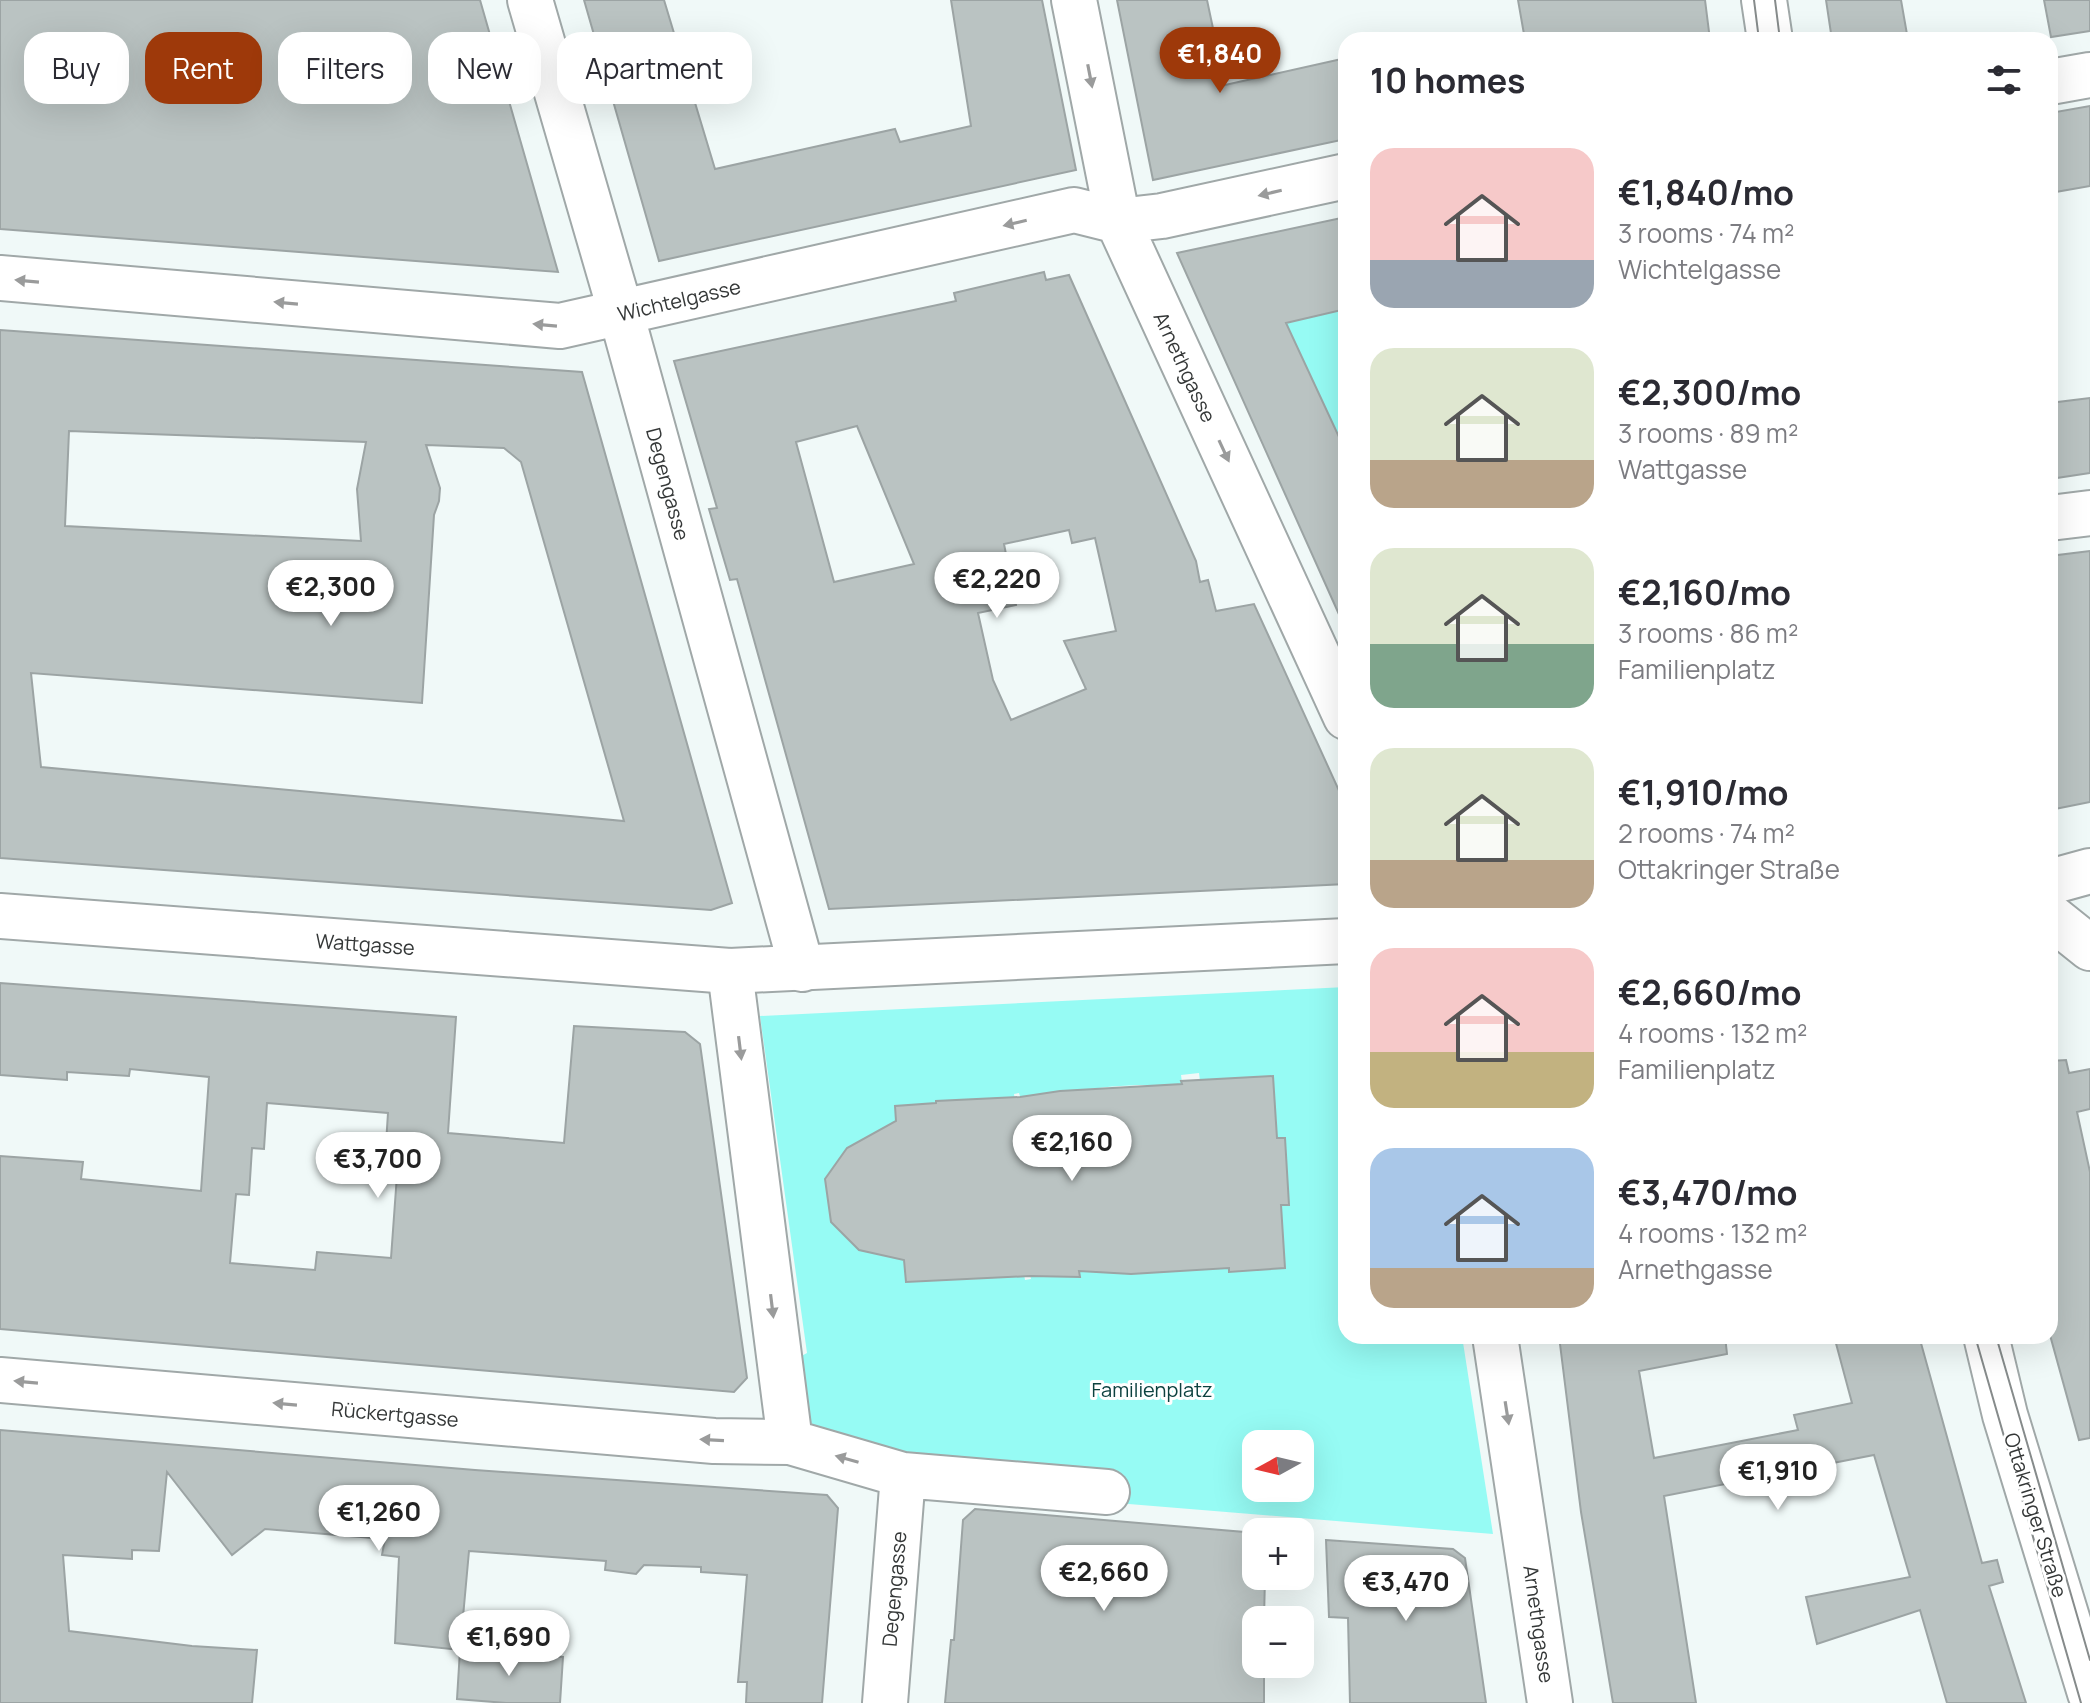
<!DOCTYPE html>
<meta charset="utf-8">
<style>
:root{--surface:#fff;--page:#f7f7f7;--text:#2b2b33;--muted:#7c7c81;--accent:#9e390a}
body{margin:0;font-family:Manrope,sans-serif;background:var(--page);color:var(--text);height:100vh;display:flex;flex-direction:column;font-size:30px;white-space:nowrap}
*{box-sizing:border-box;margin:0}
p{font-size:26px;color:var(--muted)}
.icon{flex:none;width:44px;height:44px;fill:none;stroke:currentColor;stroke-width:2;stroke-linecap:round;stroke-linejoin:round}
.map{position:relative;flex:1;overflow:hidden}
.drawer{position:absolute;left:1338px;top:32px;width:720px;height:1312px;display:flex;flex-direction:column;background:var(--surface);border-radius:24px;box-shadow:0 8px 32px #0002}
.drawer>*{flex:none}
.hud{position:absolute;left:24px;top:32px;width:760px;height:72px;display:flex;gap:16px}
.needle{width:52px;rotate:262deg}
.tools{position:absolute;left:1242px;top:1430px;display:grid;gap:16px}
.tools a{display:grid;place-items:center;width:72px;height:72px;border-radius:16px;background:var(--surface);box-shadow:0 8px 32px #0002;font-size:40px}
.price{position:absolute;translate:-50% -68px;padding:0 18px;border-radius:28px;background:#fff;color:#222;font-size:26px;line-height:52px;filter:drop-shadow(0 2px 4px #0008)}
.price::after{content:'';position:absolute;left:50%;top:48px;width:24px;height:18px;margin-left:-12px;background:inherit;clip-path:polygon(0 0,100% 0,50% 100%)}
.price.on{background:var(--accent);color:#fff}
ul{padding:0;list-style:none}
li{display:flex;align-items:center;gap:24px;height:200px;padding:0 32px}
li span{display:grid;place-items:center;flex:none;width:224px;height:160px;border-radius:24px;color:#555}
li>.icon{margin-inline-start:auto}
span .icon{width:96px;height:96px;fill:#fffc;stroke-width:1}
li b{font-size:34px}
h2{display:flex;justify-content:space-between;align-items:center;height:96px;padding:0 32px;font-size:34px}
.pill{padding:0 28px;border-radius:24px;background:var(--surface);box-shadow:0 8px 32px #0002;font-size:28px;line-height:72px}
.pill.on{background:var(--accent);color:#fff}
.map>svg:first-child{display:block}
.green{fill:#96fbf4;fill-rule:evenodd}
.building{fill:#bac3c2;stroke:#9ca4a4;stroke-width:2;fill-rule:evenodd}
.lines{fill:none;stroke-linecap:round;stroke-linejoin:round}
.minor-casing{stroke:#a0a8a8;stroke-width:48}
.major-casing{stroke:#a0a8a8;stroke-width:48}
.minor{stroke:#fff;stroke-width:44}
.major{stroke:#fff;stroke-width:44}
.tram{stroke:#868b8b;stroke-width:2}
.oneway{fill:#9a9b9b}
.labels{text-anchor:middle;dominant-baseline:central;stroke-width:6;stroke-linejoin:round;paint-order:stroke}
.street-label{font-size:20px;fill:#343737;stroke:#fff}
.park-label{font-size:20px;fill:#0c413f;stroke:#fff}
</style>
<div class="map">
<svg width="2090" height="1703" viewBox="0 0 2090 1703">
<rect width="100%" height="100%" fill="#f0f9f8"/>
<path class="green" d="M1346,309V452L1286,323Z
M1346,987V1336H1462L1493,1534L923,1487L880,1454L831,1438L811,1423L799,1397L794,1360L807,1353L760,1016ZM1199,1073L1201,1089L1273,1077L1277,1130L1274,1139L1285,1138L1289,1204L1278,1205L1284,1268L1230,1272L1229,1262L1079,1271L1080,1277L1030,1274L1031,1279L1025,1280L1024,1274L980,1276V1279L906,1281L903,1248L867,1137L871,1135L898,1138L937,1101H1015L1014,1094L1019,1093L1021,1100C1056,1093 1151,1077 1183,1090L1181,1075ZM1256,1444H1300V1488H1256Z"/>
<path class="building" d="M0,0H480L558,272L0,229Z
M584,0H664L715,169L895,129L900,142L971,126L951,0H1042L1076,170L659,261Z
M1117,0H1207L1225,85L1346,58V139L1153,180Z
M1518,0H1705L1710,40H1525Z
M1826,0H1901L1908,40H1832Z
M2044,0H2090V31L2051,37Z
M2090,106V186L2050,193V113Z
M1346,217V309L1286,323L1346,452V630L1177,253Z
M1044,272L1046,280L1069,275L1196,561L1200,582L1208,580L1216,611L1254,604L1346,806V884L829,909L737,579L730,580L709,509L717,508L674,361L956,301L954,293ZM857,426L914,564L834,582L796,442ZM1069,530L1072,543L1095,538L1116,631L1064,641L1086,689L1011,720L993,680L978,613L1016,605L1004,544Z
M0,330L582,372L732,903L711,910L0,858ZM69,431L366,442L357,489L361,541L65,526ZM426,445L504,448L521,462L624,821L41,767L31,673L422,703L434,515L439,501L440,488Z
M2090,398V473L2050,479V403Z
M2090,551V802L2050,810V556Z
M0,983L456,1017L448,1133L564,1143L574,1026L685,1032L700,1044L747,1378L734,1392L0,1329V1156L83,1162L81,1179L201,1191L209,1077L130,1069L129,1076L67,1072V1080L0,1075ZM267,1103L388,1113L385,1159L398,1161L391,1258L317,1252L315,1270L230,1263L236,1194L249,1195L252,1148L264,1149Z
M2066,1060L2069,1073L2090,1069V1109L2077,1112L2090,1172V1438L2079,1440L2050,1335V1061Z
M1273,1076L1277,1138H1285L1289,1205H1281L1285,1268L1229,1272V1268L1131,1274L1079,1271L1080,1277L1030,1276L906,1282L904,1260L859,1250L831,1222L825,1179L847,1148L896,1121L895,1106L936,1103V1101L1020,1097L1060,1091L1182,1084L1181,1081Z
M1559,1336H1725L1727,1354L1639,1371L1654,1458L1798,1430L1794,1415L1852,1403L1834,1336H1919L1982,1563L1997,1560L2003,1582L1989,1586L2026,1703H1947L1920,1610L1817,1644L1806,1597L1910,1577L1874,1455L1664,1496L1696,1703H1613L1581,1512Z
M0,1430L475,1470L827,1495L838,1508L822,1703H746L747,1682H738L747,1575L701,1572V1567L644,1565L636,1574L605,1570L606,1561L469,1551L460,1650L395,1643L399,1557L382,1555L385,1539L265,1529L232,1555L167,1472L159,1551L132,1550V1559L63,1555L69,1631L192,1646L257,1650L252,1703H0Z
M975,1509L1256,1533V1576H1265L1264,1620H1256V1664H1264V1703H945L951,1640H954L963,1520Z
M1326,1540L1453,1549L1465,1558L1486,1703H1350L1348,1618L1329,1617Z
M460,1650L563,1657L560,1703H506L457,1699Z"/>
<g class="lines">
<defs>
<path id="minor" d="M530,0L621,313L802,969
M1074,0L1118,221L1346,717
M1764,0L1770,40
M2050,82L2090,75
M0,278L560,326L1074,210L1118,221L1162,216L1346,176
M2050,518L2090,513
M2050,916L2090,948
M730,971L790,1442
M1495,1336L1550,1703
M1986,1336L2005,1415L2090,1693
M0,1380L714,1441L790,1442L903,1475L1107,1492
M885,1703L903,1475"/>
<path id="major" d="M2050,882L2090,871
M0,916L730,971L1346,941"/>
</defs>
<use href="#minor" class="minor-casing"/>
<use href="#major" class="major-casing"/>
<use href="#minor" class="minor"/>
<use href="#major" class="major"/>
<path class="tram" d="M1754,0L1759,40
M1775,0L1780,40
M1975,1336L2081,1703
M1996,1336L2090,1660"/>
</g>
<defs><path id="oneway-solid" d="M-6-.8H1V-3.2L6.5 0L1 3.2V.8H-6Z" transform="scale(2)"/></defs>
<g class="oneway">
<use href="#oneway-solid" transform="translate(1090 76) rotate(79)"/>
<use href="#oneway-solid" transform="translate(1270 193) rotate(167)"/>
<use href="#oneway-solid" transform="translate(1015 223) rotate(167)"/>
<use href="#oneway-solid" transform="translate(27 281) rotate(-175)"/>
<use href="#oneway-solid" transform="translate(286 303) rotate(-175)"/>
<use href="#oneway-solid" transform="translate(545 325) rotate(-175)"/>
<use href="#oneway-solid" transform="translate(1224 451) rotate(65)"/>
<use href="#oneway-solid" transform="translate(740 1048) rotate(83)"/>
<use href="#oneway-solid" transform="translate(772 1306) rotate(83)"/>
<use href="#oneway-solid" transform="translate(26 1382) rotate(-175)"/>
<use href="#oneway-solid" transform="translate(285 1404) rotate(-175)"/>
<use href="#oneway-solid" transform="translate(1507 1413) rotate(81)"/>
<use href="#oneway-solid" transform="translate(712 1440) rotate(-177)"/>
<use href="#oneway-solid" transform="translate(847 1459) rotate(-164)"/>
</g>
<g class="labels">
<g class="street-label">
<text transform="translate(679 300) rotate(-13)">Wichtelgasse</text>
<text transform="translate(1185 367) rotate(65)">Arnethgasse</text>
<text transform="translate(668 484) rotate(75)">Degengasse</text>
<text transform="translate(365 944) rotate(4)">Wattgasse</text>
<text transform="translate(395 1414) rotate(5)">Rückertgasse</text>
<text transform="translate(2036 1515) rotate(73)">Ottakringer Straße</text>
<text transform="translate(894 1589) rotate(-85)">Degengasse</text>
<text transform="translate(1539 1624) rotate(82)">Arnethgasse</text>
</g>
<g class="park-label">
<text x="1152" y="1389">Familienplatz</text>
</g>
</g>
</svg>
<div class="tools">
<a><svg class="needle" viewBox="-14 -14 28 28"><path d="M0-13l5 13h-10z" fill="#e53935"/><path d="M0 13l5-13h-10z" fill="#7c7c81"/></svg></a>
<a>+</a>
<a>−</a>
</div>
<b class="price on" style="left:1220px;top:95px">€1,840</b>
<b class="price" style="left:997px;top:620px">€2,220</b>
<b class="price" style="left:331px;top:628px">€2,300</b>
<b class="price" style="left:1072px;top:1183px">€2,160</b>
<b class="price" style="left:378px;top:1200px">€3,700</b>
<b class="price" style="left:1778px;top:1512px">€1,910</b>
<b class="price" style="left:379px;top:1553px">€1,260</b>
<b class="price" style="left:1104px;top:1613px">€2,660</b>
<b class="price" style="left:1406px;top:1623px">€3,470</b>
<b class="price" style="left:509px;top:1678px">€1,690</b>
<div class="hud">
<a class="pill">Buy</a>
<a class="pill on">Rent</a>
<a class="pill">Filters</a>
<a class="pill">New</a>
<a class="pill">Apartment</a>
</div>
<section class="drawer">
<h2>10 homes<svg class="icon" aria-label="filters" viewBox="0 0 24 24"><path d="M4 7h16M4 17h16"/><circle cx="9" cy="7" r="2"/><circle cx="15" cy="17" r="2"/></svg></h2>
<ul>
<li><span style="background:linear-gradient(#f6c9c9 70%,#9aa5b1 0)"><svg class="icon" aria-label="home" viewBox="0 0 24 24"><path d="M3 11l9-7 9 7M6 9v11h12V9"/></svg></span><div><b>€1,840/mo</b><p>3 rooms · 74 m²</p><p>Wichtelgasse</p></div></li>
<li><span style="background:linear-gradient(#dfe7d0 70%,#b9a48a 0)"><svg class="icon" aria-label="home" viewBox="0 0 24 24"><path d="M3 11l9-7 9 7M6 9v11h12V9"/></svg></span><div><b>€2,300/mo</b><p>3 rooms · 89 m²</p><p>Wattgasse</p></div></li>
<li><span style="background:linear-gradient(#dfe7d0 60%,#7fa58c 0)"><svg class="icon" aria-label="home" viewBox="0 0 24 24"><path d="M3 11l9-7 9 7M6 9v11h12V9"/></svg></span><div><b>€2,160/mo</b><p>3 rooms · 86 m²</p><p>Familienplatz</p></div></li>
<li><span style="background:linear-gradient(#dfe7d0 70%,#b9a48a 0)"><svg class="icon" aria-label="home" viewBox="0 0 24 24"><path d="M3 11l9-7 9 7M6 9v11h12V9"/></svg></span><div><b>€1,910/mo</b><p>2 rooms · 74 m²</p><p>Ottakringer Straße</p></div></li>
<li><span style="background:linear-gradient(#f6c9c9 65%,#c2b280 0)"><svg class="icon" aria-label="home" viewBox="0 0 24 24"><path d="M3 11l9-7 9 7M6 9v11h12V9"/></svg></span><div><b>€2,660/mo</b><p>4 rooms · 132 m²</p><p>Familienplatz</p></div></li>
<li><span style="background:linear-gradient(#a9c7e8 75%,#b9a48a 0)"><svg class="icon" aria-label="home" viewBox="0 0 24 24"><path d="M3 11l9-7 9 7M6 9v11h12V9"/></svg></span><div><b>€3,470/mo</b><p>4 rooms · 132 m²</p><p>Arnethgasse</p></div></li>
</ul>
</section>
</div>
